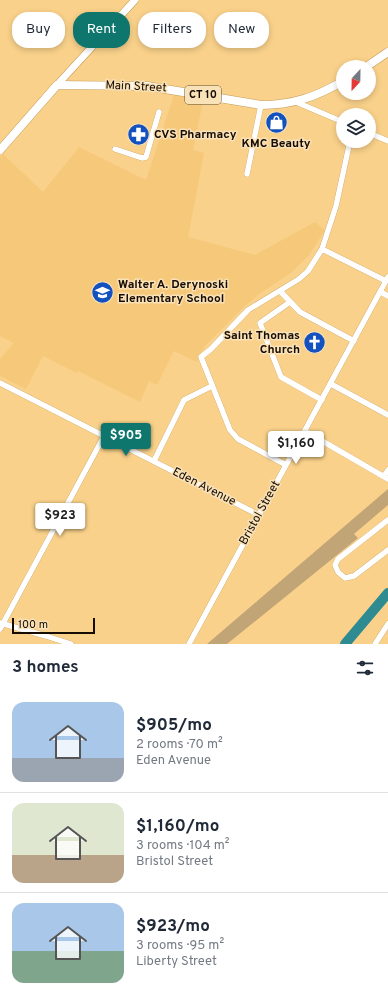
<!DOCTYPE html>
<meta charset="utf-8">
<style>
:root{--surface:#fff;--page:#f6f6f7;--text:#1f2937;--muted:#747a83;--line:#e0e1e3;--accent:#0f766e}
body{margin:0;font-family:Overpass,sans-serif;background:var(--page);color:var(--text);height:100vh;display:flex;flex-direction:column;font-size:15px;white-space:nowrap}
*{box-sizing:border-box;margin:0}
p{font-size:13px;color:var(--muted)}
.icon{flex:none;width:22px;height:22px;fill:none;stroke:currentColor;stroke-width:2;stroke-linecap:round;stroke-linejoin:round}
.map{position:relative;height:644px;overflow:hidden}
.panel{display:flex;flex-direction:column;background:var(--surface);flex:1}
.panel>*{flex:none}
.guide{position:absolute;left:12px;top:12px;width:364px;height:36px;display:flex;gap:8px}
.needle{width:26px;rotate:202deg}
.buttons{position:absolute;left:336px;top:60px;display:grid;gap:8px}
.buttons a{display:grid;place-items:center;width:40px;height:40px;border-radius:50%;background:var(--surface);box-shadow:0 2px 6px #0003;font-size:20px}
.scale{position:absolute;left:12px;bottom:10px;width:83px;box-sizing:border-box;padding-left:4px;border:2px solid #170c00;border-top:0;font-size:11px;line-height:14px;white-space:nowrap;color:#170c00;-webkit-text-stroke:3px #f9e1b8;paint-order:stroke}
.price{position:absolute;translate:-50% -34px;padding:0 9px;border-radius:4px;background:#fff;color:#222;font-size:13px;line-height:26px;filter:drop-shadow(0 1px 2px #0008)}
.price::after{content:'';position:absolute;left:50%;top:24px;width:12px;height:9px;margin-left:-6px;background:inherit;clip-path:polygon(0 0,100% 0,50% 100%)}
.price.active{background:var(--accent);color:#fff}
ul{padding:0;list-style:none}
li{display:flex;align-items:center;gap:12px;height:100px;padding:0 12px}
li+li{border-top:1px solid var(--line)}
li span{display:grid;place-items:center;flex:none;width:112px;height:80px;border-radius:12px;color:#555}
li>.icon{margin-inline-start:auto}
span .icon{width:48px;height:48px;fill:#fffc;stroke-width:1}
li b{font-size:17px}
h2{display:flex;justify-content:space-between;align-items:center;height:48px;padding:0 12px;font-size:17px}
.tag{padding:0 14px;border-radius:16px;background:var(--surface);box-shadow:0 2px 6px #0003;font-size:14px;line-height:36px}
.tag.active{background:var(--accent);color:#fff}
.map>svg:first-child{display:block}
.built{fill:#f6c97a}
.green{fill:#c1a576}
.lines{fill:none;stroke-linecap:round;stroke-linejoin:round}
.river{stroke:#2d8b91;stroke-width:10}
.minor-casing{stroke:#c39c56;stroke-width:6}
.major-casing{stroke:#c39c56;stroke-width:8}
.highway-casing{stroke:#c39c56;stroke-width:9}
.minor{stroke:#fff;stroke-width:5.5}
.major{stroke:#fff;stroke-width:7}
.highway{stroke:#fff;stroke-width:8}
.labels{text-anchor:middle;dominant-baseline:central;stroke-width:3;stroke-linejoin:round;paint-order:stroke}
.shield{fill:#f9e1b8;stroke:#5b4c37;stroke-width:1}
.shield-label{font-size:11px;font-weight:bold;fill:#170c00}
.street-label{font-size:12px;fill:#170c00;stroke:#f9e1b8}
.poi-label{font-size:12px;font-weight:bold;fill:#170c00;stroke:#f9e1b8;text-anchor:start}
</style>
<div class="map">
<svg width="388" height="644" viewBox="0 0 388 644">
<rect width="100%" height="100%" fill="#f9d18a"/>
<path class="built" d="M174,95L203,101L193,150L204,153L188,237L255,255L315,222L325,230L309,255L292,272L258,295L245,306L204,347L197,362L174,351L157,385L149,381L140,402L78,371L77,373L43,356L26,389L0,376V359L14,343L0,336V157L3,154L43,192L79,147L146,180Z"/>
<path class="green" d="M388,489V505L354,534L358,538L227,644H207Z"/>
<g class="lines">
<path class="river" d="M345,644L388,593"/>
<defs>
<path id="minor" d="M296,102L343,122
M369,133L388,141
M115,149L142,158L146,157L159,112
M247,174L261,105
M322,249L386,281
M280,291L300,312L354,341
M381,292L388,296
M290,302L260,323L281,377L322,400
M0,383L259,515
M331,384L388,415
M305,431L388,479
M154,461L184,400L212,386
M286,465L238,439L230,430L201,357L211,349L248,310L299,279L308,271L322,249L336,206L350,141
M384,476L388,470
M388,520L338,559L335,565L338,572L345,578L354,576L388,550
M0,623L46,636L71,644
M0,629L104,436
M189,644L388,277
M375,644L388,624"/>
<path id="major" d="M57,85L135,0"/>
<path id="highway" d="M366,67L388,52
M0,150L57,85L147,86L261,105C292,105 316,97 343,81"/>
</defs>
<use href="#minor" class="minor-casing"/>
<use href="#major" class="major-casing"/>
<use href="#highway" class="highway-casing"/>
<use href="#minor" class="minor"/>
<use href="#major" class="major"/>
<use href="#highway" class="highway"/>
</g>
<defs>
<symbol id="shop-disc" viewBox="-11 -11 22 22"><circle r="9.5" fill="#1352be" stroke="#f9e1b8"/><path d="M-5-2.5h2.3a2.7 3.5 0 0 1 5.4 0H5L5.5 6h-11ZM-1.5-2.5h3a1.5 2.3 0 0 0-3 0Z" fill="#fff"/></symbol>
<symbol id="pharmacy-disc" viewBox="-11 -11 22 22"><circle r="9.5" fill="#1352be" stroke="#f9e1b8"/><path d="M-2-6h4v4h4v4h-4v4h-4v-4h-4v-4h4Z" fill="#fff"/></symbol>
<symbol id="school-disc" viewBox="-11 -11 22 22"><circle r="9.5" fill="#1352be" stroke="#f9e1b8"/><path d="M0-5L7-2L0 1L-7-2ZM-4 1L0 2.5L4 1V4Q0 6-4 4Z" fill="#fff"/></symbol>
<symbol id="church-disc" viewBox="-11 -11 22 22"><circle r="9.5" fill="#1352be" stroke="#f9e1b8"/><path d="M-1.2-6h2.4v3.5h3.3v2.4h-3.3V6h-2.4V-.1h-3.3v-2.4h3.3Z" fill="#fff"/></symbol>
</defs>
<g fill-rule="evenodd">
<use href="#shop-disc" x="264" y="110" width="25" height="25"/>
<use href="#pharmacy-disc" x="126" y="122" width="25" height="25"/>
<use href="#school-disc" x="90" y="280" width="25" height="25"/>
<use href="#church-disc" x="302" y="330" width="25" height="25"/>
</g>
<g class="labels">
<rect class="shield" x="185" y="86" width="36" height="18" rx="3"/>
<g class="shield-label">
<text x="203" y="95">CT 10</text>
</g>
<g class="street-label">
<text transform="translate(136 87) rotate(3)">Main Street</text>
<text transform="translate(204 487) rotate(27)">Eden Avenue</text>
<text transform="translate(260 513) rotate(-61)">Bristol Street</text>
</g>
<g class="poi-label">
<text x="154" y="135">CVS Pharmacy</text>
<text x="276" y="144" text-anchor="middle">KMC Beauty</text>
<text x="118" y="285">Walter A. Derynoski<tspan x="118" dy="14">Elementary School</tspan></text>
<text x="300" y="336" text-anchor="end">Saint Thomas<tspan x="300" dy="14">Church</tspan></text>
</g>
</g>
</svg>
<div class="buttons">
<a><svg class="needle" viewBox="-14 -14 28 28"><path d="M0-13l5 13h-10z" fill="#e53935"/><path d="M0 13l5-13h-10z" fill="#747a83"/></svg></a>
<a><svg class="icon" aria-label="layers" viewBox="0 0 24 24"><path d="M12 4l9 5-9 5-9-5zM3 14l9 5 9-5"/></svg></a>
</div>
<div class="scale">100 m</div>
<b class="price active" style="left:126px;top:457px">$905</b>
<b class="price" style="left:296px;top:465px">$1,160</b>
<b class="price" style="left:60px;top:537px">$923</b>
<div class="guide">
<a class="tag">Buy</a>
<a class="tag active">Rent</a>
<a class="tag">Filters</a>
<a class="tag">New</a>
</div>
</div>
<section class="panel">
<h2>3 homes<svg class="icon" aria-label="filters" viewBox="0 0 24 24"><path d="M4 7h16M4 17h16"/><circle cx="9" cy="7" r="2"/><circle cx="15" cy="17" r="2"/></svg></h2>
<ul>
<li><span style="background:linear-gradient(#a9c7e8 70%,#9aa5b1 0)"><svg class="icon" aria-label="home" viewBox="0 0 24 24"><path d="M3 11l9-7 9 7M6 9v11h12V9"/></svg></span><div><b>$905/mo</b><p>2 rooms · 70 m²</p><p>Eden Avenue</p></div></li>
<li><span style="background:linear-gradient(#dfe7d0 65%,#b9a48a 0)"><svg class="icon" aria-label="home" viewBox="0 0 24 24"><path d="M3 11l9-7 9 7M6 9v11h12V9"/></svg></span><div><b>$1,160/mo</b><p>3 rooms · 104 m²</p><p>Bristol Street</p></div></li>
<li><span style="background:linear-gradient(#a9c7e8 60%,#7fa58c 0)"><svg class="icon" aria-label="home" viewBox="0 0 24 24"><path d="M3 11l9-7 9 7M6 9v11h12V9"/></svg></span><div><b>$923/mo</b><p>3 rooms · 95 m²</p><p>Liberty Street</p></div></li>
</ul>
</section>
